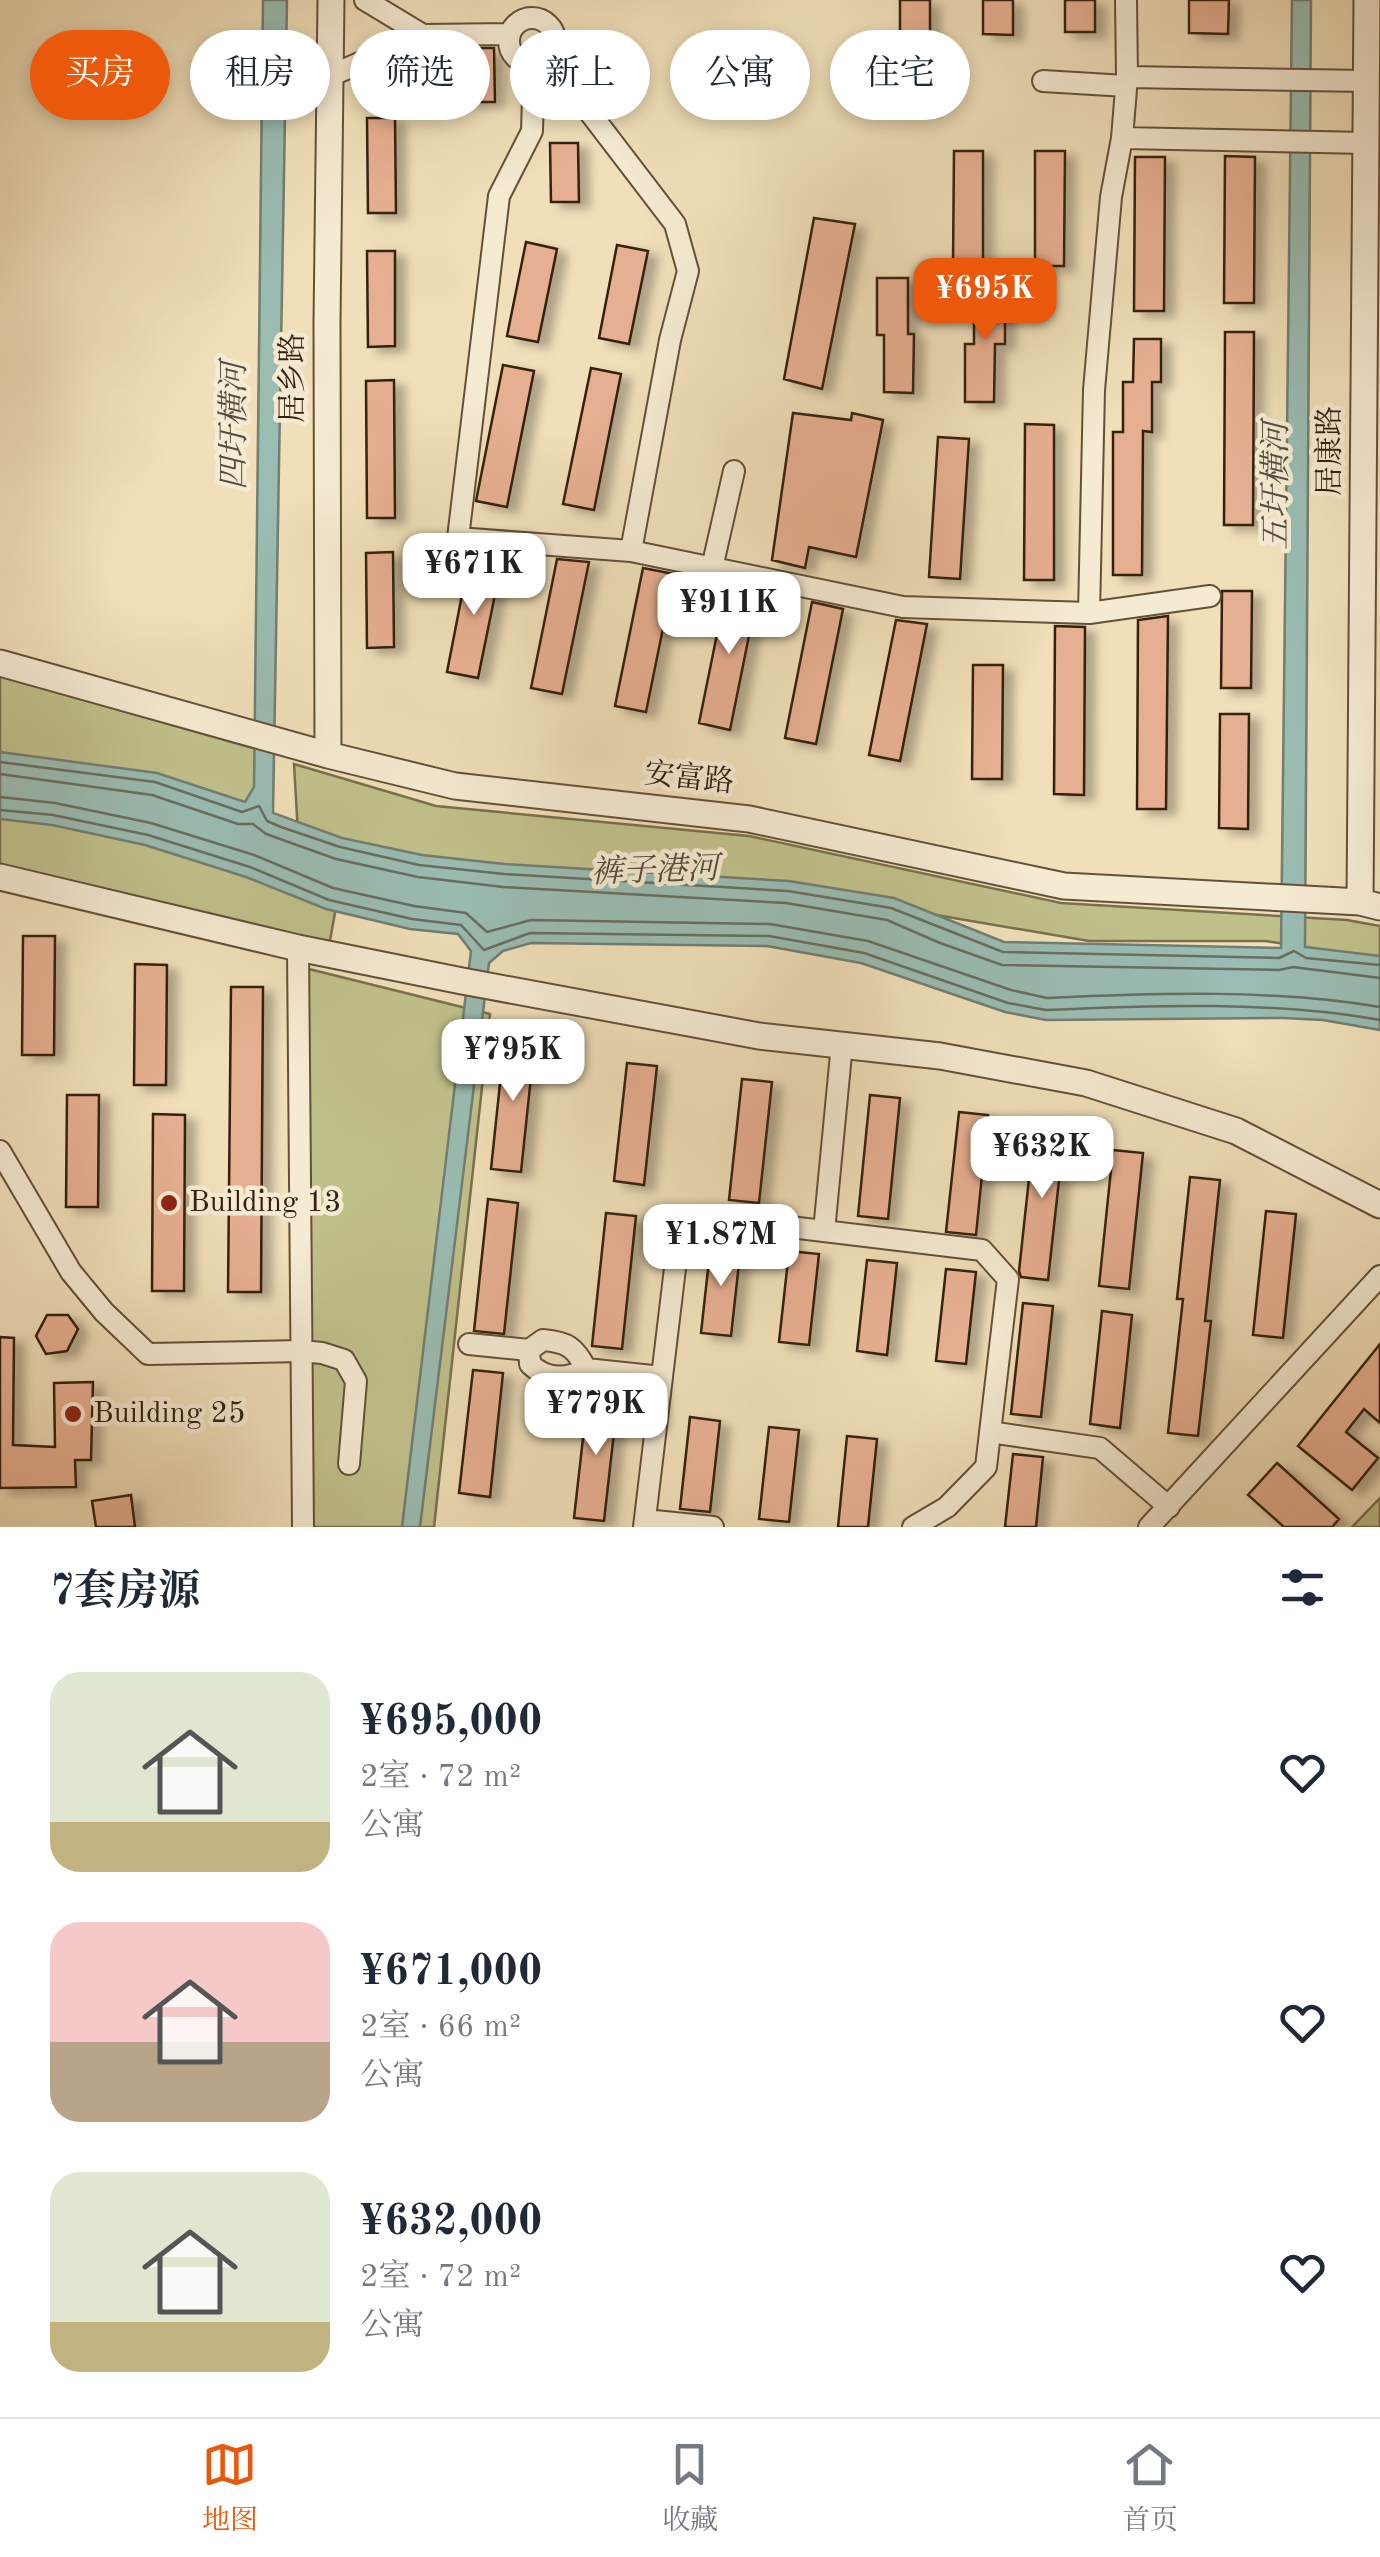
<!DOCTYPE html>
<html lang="zh">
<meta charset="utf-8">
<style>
:root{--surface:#fff;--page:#f6f6f7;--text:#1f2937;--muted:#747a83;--line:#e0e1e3;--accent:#ea580c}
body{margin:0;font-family:"Old Standard TT","Noto Serif SC",serif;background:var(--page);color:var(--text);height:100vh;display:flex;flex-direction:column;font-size:38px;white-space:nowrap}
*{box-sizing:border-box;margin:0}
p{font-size:32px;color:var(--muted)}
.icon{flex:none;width:55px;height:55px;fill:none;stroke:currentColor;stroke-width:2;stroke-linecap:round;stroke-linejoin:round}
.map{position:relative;height:1527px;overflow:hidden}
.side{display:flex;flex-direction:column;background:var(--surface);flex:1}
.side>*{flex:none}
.banner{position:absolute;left:30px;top:30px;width:1320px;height:90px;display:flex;gap:20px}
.price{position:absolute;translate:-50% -85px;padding:0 22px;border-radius:20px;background:#fff;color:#222;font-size:32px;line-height:65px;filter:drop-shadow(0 2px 5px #0008)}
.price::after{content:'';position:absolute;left:50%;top:60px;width:30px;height:22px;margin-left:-15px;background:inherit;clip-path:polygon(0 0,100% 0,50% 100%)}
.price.current{background:var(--accent);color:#fff}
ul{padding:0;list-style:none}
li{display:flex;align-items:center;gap:30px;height:250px;padding:0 50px}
li span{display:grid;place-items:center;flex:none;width:280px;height:200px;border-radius:30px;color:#555}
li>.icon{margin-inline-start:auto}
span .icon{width:120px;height:120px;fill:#fffc;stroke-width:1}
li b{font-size:42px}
h2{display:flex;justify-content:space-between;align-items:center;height:120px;padding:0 50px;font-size:42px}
.tag{padding:0 35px;border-radius:45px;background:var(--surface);box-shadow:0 5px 15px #0003;font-size:35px;line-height:90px}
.tag.current{background:var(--accent);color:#fff}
.menu{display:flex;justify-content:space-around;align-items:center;height:140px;border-top:2px solid var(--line);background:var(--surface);font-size:28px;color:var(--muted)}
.menu a{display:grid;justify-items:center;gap:5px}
.menu .current{color:var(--accent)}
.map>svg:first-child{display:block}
.green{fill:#c0c08b;stroke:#7a704c;stroke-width:2.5}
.water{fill:#9abcb2;stroke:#727e70;stroke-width:2.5}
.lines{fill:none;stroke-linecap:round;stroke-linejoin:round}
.shore{stroke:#686e60;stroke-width:2.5}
.building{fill:#e7af91;stroke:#35200e;stroke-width:2.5;filter:url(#shadow)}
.minor-casing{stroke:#645039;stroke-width:24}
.tertiary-casing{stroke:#645039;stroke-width:29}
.minor{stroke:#f5ead2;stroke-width:20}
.tertiary{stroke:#f5ead2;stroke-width:25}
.poi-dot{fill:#8f2418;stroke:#f5ead2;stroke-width:4}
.labels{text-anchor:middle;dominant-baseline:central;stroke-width:9;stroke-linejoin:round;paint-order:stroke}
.street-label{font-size:30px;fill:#35200e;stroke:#f5ead2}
.poi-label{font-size:30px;fill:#35200e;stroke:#f5ead2;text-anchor:start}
.water-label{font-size:32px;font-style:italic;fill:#534f3f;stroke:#f5ead2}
</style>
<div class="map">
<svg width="1380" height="1527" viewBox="0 0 1380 1527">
<defs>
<filter id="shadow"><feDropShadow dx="10" dy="5.5" stdDeviation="5" flood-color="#0004"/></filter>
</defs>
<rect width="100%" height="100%" fill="#f0dfb9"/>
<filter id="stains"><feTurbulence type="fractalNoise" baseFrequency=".002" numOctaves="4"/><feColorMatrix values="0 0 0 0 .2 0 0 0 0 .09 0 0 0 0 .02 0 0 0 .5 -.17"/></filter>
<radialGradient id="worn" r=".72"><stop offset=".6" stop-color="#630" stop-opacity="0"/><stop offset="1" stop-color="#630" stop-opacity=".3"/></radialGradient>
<path class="green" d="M0,676L263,751L262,823L0,758Z
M294,764L436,806L749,836L1061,903L1347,920L1380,926V958L1265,941H1089L848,900L489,881L298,834Z
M0,811L127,829L338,896L329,946L0,867Z
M305,968L490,1014L434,1527H310Z
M1380,1498V1527H1352Z"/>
<path class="water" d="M263,0H287L273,813L342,838L422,855L504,864L789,881L894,898L1004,942L1281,948L1292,0H1311L1305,947L1380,956V1030L1323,1020L1283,1018L1046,1020L1005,1012L861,963L767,946L531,943L503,951L489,963L420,1527H402L471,951L458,934L410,929L326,909L246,877L145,845L52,825L0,819V752L157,773L245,802L254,787Z"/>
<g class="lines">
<path class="shore" d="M0,762L155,782L242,812L259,806L267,821L281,827L340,847L419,865L504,874L788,891L891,908L1003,952L1279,958L1294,951L1306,958L1380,965
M0,774L152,795L238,824H253L266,834L336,859L418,877L503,887L786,903L887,920L940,943L1002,965L1279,970L1293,967L1380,978
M0,797L55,803L151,823L254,855L333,888L414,906L466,913L487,932L531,920L770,924L868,941L1011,990L1047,998C1154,993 1275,989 1380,1007
M0,810L53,815L148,835L250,867L329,900L412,919L461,925L484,950L530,933L769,936L864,953L1008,1003L1046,1010C1154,1005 1274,1001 1380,1020"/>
</g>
<path class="building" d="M900,0H930V33H900Z
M983,0H1013V35L983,34Z
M1065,0H1095V32H1065Z
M1189,0H1229L1228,34L1189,33Z
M467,48H494L495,102H467Z
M367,118H395L396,213H368Z
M550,143H578L579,202H551Z
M954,151H983V265H953Z
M1035,151H1065L1064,266H1035Z
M1225,156L1255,157L1254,303H1224Z
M1135,157H1165L1164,311H1134Z
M814,218L855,224L822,389L784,379Z
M526,242L557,249L538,342L507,336Z
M617,245L648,251L629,344L599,338Z
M367,251H395V346L368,347Z
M877,278H908V334H914L913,393L884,392V335H877Z
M974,286H1005V344H995L994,402H965V344H974Z
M1225,332H1254L1253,525H1224Z
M1134,339H1161V382H1152V432L1143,431L1142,575H1113V432H1123V382H1133Z
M503,365L534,371L507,507L476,501Z
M591,368L621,374L594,510L563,504Z
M394,380L395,518H367L366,381Z
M793,413L851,420L852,413L883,420L856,557L809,547L805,568L772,560Z
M1025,424L1054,425V580H1024Z
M938,437L969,439L960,579L929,577Z
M393,552L394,647L367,648L366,553Z
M469,559L501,565L478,678L447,672Z
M557,559L589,562L562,694L531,688Z
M643,568L674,574L646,712L615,706Z
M727,585L758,591L730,730L699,723Z
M1222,591H1252L1251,688H1221Z
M812,602L843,609L816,744L785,738Z
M1168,616L1166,809H1137L1138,620Z
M896,620L927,624L900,761L869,755Z
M1055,626L1085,627L1084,795L1054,794Z
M973,665H1003L1002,779H972Z
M1220,714H1249L1248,829L1219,828Z
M23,936H55L54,1055H22Z
M135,964L167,965L166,1085H134Z
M231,987H263L261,1292H228Z
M505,1036L535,1039L521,1172L491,1169Z
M627,1063L657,1066L644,1185L614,1181Z
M742,1079L772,1082L759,1203L729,1200Z
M67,1095H99L98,1207H66Z
M870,1095L900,1098L888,1219L858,1216Z
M959,1112L988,1115L976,1235L946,1232Z
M153,1114L185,1115L184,1291H152Z
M1035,1123L1065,1126L1048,1280L1021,1277L1019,1271Z
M1113,1150L1143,1153L1129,1289L1099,1286Z
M1190,1177L1220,1180L1205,1321H1211L1198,1436L1168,1433L1183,1299H1177Z
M488,1199L518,1203L504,1334L474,1331Z
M1266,1211L1296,1214L1283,1338L1253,1335Z
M606,1213L636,1216L622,1349L592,1346Z
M711,1242L741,1245L731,1336L701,1333Z
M789,1251L819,1254L809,1345L779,1342Z
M867,1260L897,1263L887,1355L857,1351Z
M946,1269L976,1272L966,1364L936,1361Z
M1023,1303L1053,1306L1041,1417L1011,1414Z
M1102,1311L1132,1315L1120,1428L1090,1424Z
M47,1315H68L78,1329L67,1351L46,1354L36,1336Z
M0,1337L14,1338L13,1445L55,1447L54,1383L93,1382L91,1460H75L76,1487L0,1488Z
M1380,1344V1423L1364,1409L1346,1432L1378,1458L1352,1490L1298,1446Z
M473,1370L503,1373L490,1497L459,1493Z
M588,1394L618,1397L604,1521L574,1518Z
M690,1417L720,1421L710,1512L680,1509Z
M769,1427L799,1430L789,1522L759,1519Z
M847,1436L877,1439L868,1527H838Z
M1013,1454L1043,1457L1036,1527H1005Z
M1277,1463L1339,1519L1332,1527H1284L1248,1495Z
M131,1495L135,1527H96L92,1501Z"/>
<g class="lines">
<defs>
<path id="minor" d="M509 41a23 23 0 1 1 46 0a23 23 0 1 1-46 0Z
M423,35L510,34
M548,58L675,224L688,271L670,340L631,551
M534,64L532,131L499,196L458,538L631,551L903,607L1089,613L1210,596
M330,76L423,35L365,0
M1127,77L1367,81
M1043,81L1126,86
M1122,138L1366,143
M712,568L734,471
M1089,613L1094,390L1111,197L1122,138L1127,77L1126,0
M298,948L303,1527
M0,1151L71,1272L104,1312L148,1354L301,1351L322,1353L344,1360L356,1381L349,1464
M824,1231L842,1044
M469,1344L529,1350L543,1340C567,1342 575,1347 586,1369C567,1379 546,1380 530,1364L529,1350
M586,1369L662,1377
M990,1432L1100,1448L1169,1507
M645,1520L713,1527
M644,1527L679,1235L707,1217L982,1250L1008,1279L986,1467L947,1507L913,1527
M1149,1527L1380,1276"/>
<path id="tertiary" d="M0,663L328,755L455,786L749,819L1064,886L1360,902L1380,907
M328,755L327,322L331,0
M0,877L298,948L462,981L759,1036L940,1056L1086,1083L1236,1131L1380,1205
M1360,902L1367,0"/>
</defs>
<use href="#minor" class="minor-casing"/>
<use href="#tertiary" class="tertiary-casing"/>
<use href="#minor" class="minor"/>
<use href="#tertiary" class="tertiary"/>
</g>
<g class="poi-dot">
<circle cx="169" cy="1203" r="10"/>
<circle cx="73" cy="1414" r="10"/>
</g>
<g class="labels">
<g class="street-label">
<text transform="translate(294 378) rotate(-90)">居乡路</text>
<text transform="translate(1331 451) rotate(-90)">居康路</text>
<text transform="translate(689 779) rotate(6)">安富路</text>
</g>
<g class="poi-label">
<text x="189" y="1203">Building 13</text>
<text x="93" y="1414">Building 25</text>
</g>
<g class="water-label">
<text transform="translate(236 426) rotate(-90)">四圩横河</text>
<text transform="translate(1278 486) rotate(-90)">五圩横河</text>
<text transform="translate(655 872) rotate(-2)">裤子港河</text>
</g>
</g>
<rect width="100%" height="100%" filter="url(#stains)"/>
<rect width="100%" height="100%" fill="url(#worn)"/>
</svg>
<b class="price current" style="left:985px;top:343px">¥695K</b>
<b class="price" style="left:474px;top:618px">¥671K</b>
<b class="price" style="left:729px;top:657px">¥911K</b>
<b class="price" style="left:513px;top:1104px">¥795K</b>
<b class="price" style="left:1042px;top:1201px">¥632K</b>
<b class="price" style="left:721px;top:1289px">¥1.87M</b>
<b class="price" style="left:596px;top:1458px">¥779K</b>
<div class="banner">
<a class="tag current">买房</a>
<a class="tag">租房</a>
<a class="tag">筛选</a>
<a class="tag">新上</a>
<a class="tag">公寓</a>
<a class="tag">住宅</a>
</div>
</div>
<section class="side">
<h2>7套房源<svg class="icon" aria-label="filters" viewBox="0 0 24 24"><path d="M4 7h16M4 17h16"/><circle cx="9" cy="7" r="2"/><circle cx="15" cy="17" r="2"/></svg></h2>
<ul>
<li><span style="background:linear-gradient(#dfe7d0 75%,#c2b280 0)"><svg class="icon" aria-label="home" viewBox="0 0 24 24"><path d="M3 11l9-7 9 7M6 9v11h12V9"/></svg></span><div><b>¥695,000</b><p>2室 · 72 m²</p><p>公寓</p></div><svg class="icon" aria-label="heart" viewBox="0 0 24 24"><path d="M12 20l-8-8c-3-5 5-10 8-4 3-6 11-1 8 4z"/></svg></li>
<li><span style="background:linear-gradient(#f6c9c9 60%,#b9a48a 0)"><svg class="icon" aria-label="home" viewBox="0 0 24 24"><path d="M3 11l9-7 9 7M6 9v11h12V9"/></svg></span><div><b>¥671,000</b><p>2室 · 66 m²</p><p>公寓</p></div><svg class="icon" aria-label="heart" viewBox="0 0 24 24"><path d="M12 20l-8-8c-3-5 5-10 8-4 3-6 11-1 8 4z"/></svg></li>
<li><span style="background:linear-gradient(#dfe7d0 75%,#c2b280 0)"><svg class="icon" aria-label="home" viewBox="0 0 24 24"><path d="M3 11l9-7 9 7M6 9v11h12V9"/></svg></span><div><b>¥632,000</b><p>2室 · 72 m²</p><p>公寓</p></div><svg class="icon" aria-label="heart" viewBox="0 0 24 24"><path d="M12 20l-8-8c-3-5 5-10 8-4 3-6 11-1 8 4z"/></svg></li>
</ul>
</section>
<nav class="menu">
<a class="current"><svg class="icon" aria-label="map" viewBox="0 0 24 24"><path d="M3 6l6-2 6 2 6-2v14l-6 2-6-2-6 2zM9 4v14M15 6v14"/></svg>地图</a>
<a><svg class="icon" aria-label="saved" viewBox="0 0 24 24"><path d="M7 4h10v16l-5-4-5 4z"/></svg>收藏</a>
<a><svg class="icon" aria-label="home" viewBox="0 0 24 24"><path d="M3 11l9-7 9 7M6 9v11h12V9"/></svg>首页</a>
</nav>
